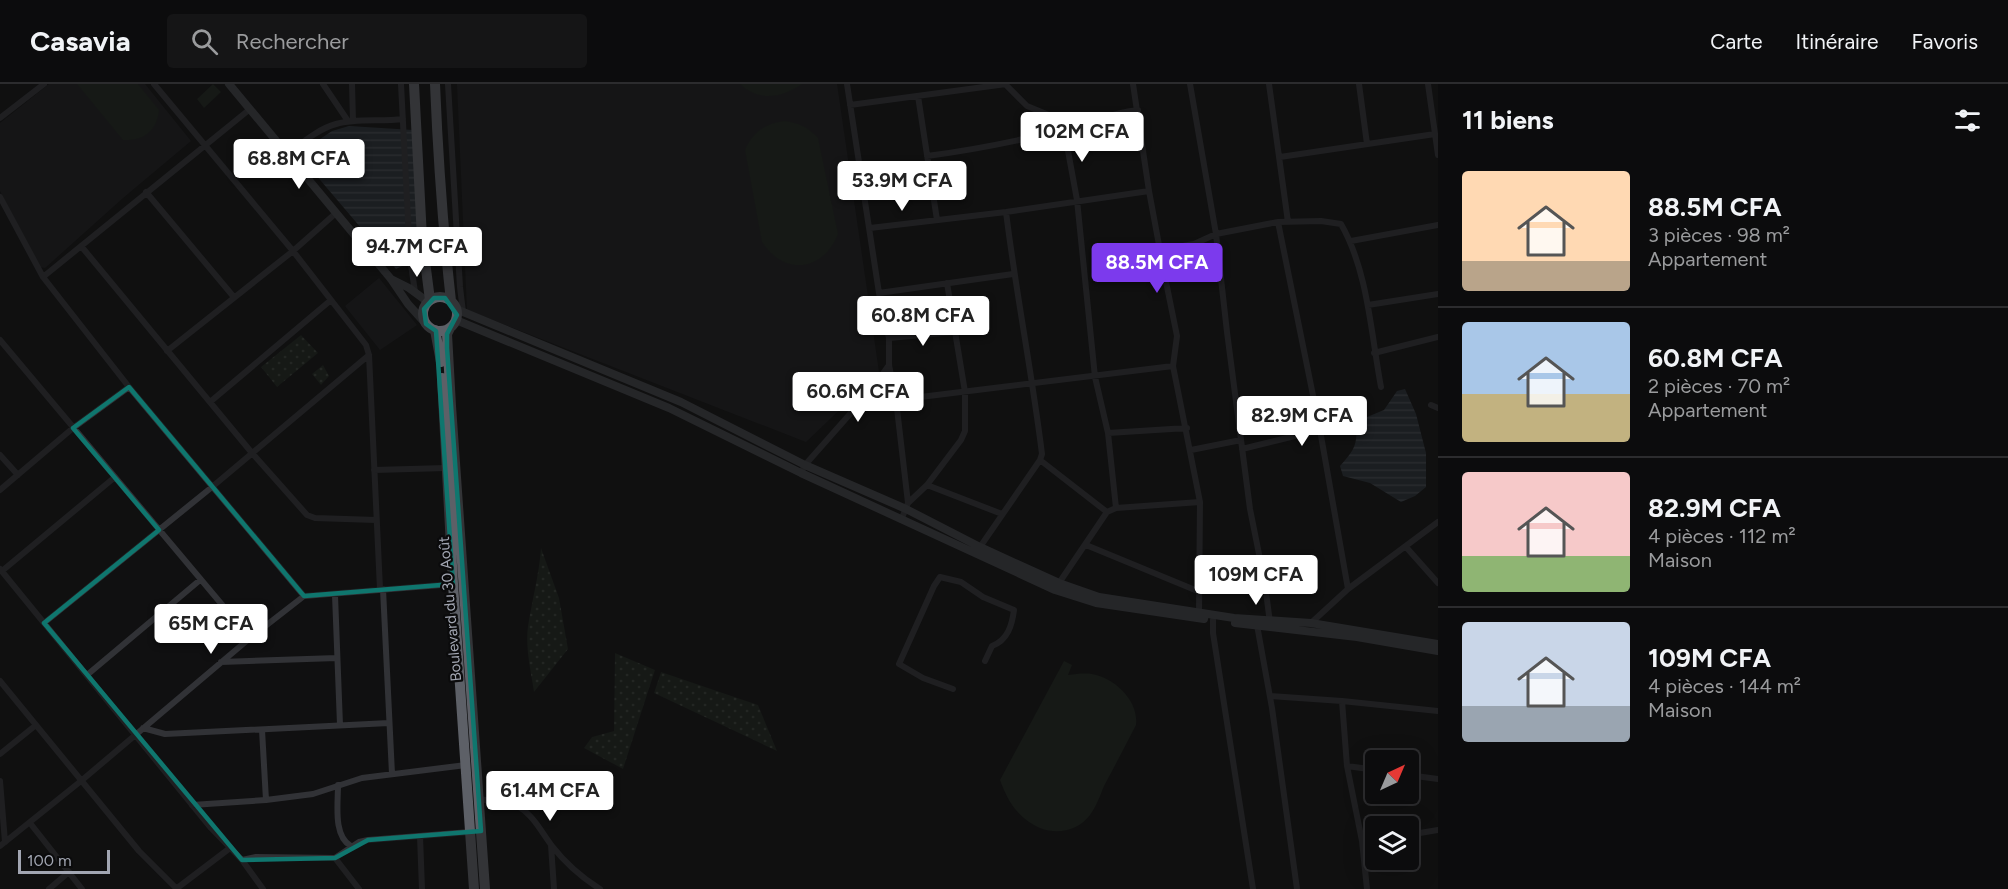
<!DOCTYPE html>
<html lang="fr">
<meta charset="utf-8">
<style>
:root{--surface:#0c0c0d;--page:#151516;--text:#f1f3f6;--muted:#9a9b9d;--line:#2c2c2e;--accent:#7c3aed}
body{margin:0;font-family:Figtree,sans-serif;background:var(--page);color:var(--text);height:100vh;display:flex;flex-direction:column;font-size:22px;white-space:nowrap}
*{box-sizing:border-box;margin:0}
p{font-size:20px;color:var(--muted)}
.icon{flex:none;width:33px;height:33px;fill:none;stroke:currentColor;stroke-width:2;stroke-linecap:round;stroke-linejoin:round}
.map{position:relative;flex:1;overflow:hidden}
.details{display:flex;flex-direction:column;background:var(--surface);width:570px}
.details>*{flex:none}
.needle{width:39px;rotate:44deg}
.fabs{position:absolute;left:1365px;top:666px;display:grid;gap:12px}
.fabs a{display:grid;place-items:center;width:54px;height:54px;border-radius:6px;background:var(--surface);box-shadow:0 6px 24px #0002,0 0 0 2px var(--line);font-size:30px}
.scale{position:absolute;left:18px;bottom:15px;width:92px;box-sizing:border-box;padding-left:6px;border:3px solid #a2a6b2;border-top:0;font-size:16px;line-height:21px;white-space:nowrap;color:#a2a6b2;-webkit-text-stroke:4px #0b0b0c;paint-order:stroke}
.price{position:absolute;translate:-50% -51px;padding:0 14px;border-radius:6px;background:#fff;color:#222;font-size:20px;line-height:39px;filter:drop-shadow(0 2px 3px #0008)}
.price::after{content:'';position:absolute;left:50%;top:36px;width:18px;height:14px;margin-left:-9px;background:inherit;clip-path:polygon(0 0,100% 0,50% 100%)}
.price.active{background:var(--accent);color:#fff}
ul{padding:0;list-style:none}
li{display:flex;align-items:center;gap:18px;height:150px;padding:0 24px}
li+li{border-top:2px solid var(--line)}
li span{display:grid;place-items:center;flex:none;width:168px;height:120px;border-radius:6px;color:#555}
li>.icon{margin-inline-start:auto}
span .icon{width:72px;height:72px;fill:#fffc;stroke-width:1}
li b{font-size:26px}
h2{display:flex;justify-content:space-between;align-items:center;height:72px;padding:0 24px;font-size:26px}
header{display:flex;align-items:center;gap:36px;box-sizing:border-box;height:84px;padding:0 30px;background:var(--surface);border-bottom:2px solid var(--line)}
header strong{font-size:28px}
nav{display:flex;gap:33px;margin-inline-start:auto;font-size:21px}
.search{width:420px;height:54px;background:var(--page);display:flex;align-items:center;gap:15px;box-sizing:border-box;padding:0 21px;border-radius:6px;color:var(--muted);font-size:22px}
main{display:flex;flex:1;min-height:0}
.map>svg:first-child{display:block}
.built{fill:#1c1c1e}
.grass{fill:url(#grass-dots)}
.green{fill:#1d241d}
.water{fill:url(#water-rules)}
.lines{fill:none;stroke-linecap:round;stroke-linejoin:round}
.street{stroke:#313236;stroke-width:6}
.secondary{stroke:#3f4146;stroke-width:8}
.highway{stroke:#5d6067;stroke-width:10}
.marked{fill:none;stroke:#0f766e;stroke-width:4.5;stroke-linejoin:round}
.labels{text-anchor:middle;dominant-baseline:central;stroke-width:4.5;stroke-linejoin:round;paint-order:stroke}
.street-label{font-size:15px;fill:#a2a6b2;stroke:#0b0b0c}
</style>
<header>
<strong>Casavia</strong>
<div class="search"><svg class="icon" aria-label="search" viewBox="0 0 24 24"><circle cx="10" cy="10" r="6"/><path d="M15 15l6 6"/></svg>Rechercher</div>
<nav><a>Carte</a><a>Itinéraire</a><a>Favoris</a></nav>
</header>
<main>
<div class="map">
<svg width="1438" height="805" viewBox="0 0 1438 805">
<defs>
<pattern id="grass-dots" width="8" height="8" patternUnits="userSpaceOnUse" patternTransform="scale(1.5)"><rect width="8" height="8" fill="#1d241d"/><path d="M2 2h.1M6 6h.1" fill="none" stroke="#3b413b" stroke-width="1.8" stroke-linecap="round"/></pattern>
<pattern id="water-rules" width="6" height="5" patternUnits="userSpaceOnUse" patternTransform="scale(1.5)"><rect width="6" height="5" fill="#293036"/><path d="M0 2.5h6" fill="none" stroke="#454b51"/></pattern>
</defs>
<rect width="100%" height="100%" fill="#101011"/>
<path class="built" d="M49,0H145L191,57L123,114L45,184L40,183L0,107V39Z
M457,0H837L879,288L806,358L467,226Z
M379,194L417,241L380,266L345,222Z"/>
<path class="grass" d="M301,251L318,269L277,303L261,283Z
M323,281L329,292L321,301L312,290Z
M541,464L559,514L568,565L534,608C531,587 525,564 528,542C532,516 539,491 541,464Z
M615,569L655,586L623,685L584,664L592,653L614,647Z
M661,588L758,621L777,667L654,609Z"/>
<path class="green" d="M77,0H138L159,26C157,47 144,57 123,56Z
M213,0L221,8L204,24L197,15Z
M740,0H802C782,14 759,18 740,0Z
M784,37C799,39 808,43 818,54L838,150C823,188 784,192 762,158L745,66C753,48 764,40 784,37Z
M1064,577L1072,581L1068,591C1076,590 1084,589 1092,590C1115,594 1139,617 1136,641C1125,662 1115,682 1104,702C1100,712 1096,723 1090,731C1078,747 1057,751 1040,744C1018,734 1008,718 1000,696Z"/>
<path class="water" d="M349,42L413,46L423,172L396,185L298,70L332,47Z
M1405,305L1416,330L1426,369V403L1415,412L1401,418L1370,399L1343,392L1340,382C1353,367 1358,362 1356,341L1367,333L1384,326L1397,307Z"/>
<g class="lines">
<path class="street" d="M154,0L293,167L366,261L369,271L380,505
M323,0L348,37
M352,0L353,37
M401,0L410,174L415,208
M448,0L460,203L463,228
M847,0L879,209L889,254V281L896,316L908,419L902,434
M1005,0L1027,22L1056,34L1064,45L1077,116L1095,293L1108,349L1116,424L1107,428L1059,499
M1133,0L1149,107L1164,188
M1190,0L1216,150L1227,248L1250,425L1265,500L1270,539
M1269,0L1288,138
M1359,0L1367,60
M1428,0L1438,71
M918,12L937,136
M850,21L1006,0
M0,34L44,0
M287,70C302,59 318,45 336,40C357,34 381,38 403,35
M927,72C972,66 1018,57 1062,46C1088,39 1111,29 1138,26
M1280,73L1435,50
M146,108L233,212
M0,113L43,193L129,303L304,512
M1278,138L1320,346L1348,505
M870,144L1006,128L1149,107
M1351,157L1438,141
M1194,160L1164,188L1177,252L1173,282L1200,418L1199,529
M81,162L252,369L307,431L315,434L376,436
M1160,166L1194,160L1216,150L1278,138L1321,137L1341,140C1368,187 1371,250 1381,303
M43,193L250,25
M879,209L1013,190
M1368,221L1438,210
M889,254L954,248
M0,256L250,554
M167,267L293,167L336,129
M1374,269L1438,253
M872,305L890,310L896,316L1173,282
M210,318L331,216
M1431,321L1438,324
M1108,349L1187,344
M1242,365L1356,337
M1191,366L1241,356
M0,371L18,391
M1040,376L1107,428
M374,386L446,384
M801,389L805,381L872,305L889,281
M927,401L1002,430
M0,406L73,344L129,303
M908,419L927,401L961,356L965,347V308L947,199
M1116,424L1200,418
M1086,461L1200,508
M980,463L1040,376L1042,370C1032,289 1016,209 1006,128
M1406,463L1438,499
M0,485L211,744L242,776L263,805
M2,487L115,393
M383,505L392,690
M335,511L340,641
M1213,536V549L1253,805
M44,539L212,403L369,271
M1311,539L1348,505L1438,438
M1257,541L1272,624L1297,805
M221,578L337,574
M87,591L200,496
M0,597L139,767L176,804
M953,605L923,594L899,580L934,502L940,493L961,498L983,513L1014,526C1012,541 1008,556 992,562L985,577
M1270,612L1342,617L1438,627
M1342,617L1347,682L1362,757L1367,805
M143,644L165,650L389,639
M262,646L266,716
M0,670L36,641
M1347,682L1376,686
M1408,691L1438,695
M0,697L5,758
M338,701C338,720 333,752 351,762
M478,715C491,717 507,717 519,723C534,732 542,749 552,762C566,780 581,793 600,805
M192,721L266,716L313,710L362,694L466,681
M30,739L82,805
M1408,751L1438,746
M420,752L422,805
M1362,757L1376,755
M551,761L554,805
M0,762L81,697L250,554L304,512L453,500
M335,774L359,805
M242,776L256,773L335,774L359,758L368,756L470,748
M49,805L69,788
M176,805L230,764"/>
<path class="secondary" d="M229,0L391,195L408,220L426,240
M391,195L409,204L428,218
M456,225L681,318L805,381L906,425L980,463L1059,499L1099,513L1234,534L1311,539L1438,560
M456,236L669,324L801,389L1055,506L1096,519L1204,535
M1235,539L1357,553L1438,567"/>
<path class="highway" d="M414,0L422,154L430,216
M435,0C438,73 443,145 451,217
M423 230a17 17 0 1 1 34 0a17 17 0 1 1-34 0Z
M450,244L447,250L451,322L485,805
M435,246L441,278
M442,294L453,500L474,805"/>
</g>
<path d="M0 0H1438V805H0ZM434,214H445L457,231L447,250V264L481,747L368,756L335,774L242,776L44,539L159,446L73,344L129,303L304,512L453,500L436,247L426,240L424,225Z" fill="#101011" fill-opacity=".55" fill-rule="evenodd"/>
<path class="marked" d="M434,214H445L457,231L447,250V264L481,747L368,756L335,774L242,776L44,539L159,446L73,344L129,303L304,512L453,500L436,247L426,240L424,225Z"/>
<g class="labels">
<g class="street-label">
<text transform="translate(450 525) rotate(-95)">Boulevard du 30 Août</text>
</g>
</g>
</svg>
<div class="fabs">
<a><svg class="needle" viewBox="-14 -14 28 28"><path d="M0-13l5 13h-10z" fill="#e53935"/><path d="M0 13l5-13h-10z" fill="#9a9b9d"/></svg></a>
<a><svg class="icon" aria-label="layers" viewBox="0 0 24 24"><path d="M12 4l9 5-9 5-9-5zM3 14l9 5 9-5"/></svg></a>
</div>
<div class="scale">100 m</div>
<b class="price" style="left:1082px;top:79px">102M CFA</b>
<b class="price" style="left:299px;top:106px">68.8M CFA</b>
<b class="price" style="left:902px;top:128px">53.9M CFA</b>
<b class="price" style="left:417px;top:194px">94.7M CFA</b>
<b class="price active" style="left:1157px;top:210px">88.5M CFA</b>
<b class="price" style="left:923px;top:263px">60.8M CFA</b>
<b class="price" style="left:858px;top:339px">60.6M CFA</b>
<b class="price" style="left:1302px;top:363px">82.9M CFA</b>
<b class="price" style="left:1256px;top:522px">109M CFA</b>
<b class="price" style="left:211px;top:571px">65M CFA</b>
<b class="price" style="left:550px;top:738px">61.4M CFA</b>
</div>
<section class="details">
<h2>11 biens<svg class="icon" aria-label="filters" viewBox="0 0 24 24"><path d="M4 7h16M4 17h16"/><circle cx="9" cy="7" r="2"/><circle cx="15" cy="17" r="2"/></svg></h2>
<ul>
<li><span style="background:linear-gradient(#ffd9b3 75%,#b9a48a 0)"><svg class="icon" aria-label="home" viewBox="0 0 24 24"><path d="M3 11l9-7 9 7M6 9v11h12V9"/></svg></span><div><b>88.5M CFA</b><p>3 pièces · 98 m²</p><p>Appartement</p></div></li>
<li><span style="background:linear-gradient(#a9c7e8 60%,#c2b280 0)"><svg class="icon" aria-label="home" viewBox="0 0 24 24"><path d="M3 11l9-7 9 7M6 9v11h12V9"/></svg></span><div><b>60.8M CFA</b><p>2 pièces · 70 m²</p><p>Appartement</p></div></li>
<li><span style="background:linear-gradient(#f6c9c9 70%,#8fb573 0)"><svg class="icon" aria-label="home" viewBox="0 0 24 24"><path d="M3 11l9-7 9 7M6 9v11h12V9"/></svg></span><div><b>82.9M CFA</b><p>4 pièces · 112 m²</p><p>Maison</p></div></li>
<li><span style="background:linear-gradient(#c9d6e8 70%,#9aa5b1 0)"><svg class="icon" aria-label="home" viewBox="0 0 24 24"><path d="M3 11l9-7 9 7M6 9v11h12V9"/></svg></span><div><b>109M CFA</b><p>4 pièces · 144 m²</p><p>Maison</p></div></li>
</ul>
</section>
</main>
